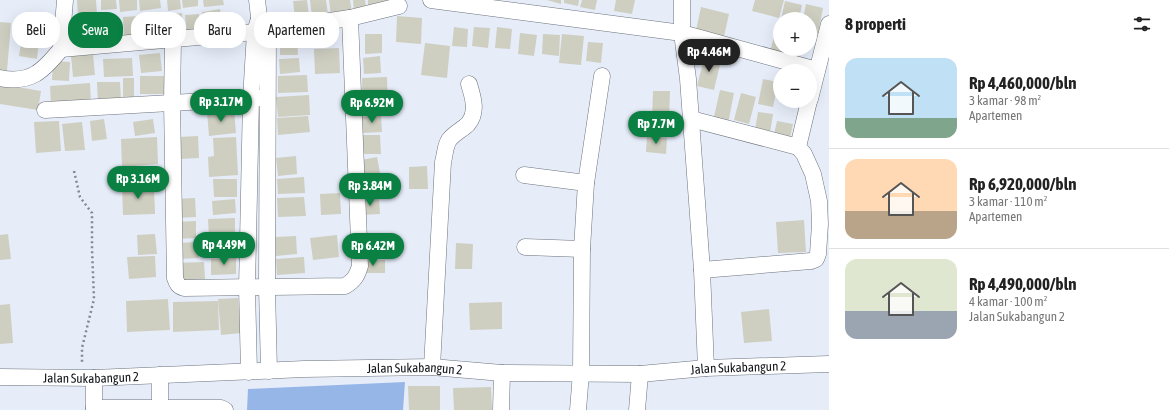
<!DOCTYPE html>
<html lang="id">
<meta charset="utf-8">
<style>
:root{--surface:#fff;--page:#f2f2f2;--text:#222;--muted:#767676;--line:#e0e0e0;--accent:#0b8043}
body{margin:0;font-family:"Asap Condensed",sans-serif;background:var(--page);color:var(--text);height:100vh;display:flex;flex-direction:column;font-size:15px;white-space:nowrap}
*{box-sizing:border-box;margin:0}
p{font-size:13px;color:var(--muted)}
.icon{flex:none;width:22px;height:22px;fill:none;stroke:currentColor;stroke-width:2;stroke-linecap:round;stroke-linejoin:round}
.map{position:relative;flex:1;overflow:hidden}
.panel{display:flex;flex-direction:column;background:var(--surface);width:340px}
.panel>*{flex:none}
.guide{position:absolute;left:12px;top:12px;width:380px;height:36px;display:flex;gap:8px}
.controls{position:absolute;left:773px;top:12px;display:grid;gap:8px}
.controls a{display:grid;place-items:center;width:44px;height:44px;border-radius:50%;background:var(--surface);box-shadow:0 4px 16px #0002;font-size:20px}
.price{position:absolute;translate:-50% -34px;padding:0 9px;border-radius:14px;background:var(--accent);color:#fff;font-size:13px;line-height:26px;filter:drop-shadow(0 1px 2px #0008)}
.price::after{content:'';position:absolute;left:50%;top:24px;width:12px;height:9px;margin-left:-6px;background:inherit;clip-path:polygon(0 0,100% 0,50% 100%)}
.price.selected{background:#222;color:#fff}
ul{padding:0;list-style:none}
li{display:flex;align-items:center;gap:12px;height:100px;padding:0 16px}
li+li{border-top:1px solid var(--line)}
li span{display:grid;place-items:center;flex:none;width:112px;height:80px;border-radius:12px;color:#555}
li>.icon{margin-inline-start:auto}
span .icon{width:48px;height:48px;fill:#fffc;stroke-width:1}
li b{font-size:17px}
h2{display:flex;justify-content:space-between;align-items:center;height:48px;padding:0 16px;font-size:17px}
.tag{padding:0 14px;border-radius:16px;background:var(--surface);box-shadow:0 4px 16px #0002;font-size:14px;line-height:36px}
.tag.selected{background:var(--accent);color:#fff}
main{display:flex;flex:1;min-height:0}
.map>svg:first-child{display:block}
.forest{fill:#97b6e8}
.building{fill:#cecec1}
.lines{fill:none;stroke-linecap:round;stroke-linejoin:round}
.street-casing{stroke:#6c737d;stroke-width:17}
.path{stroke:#838790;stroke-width:2.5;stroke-dasharray:2 3;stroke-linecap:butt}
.street{stroke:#fff;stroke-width:16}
.labels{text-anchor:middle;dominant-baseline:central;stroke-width:4;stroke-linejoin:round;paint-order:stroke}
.street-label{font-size:13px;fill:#101216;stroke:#f7faff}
</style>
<main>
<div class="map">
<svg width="829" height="410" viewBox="0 0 829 410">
<rect width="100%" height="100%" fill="#e6edf9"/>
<path class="forest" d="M405,382L403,410H247L248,389Z"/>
<path class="building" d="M77,0H96L97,15L78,16Z
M101,0H116L117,9L101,10Z
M119,0H137V10L120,12Z
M139,0H160L161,8L140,11Z
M167,0H180L181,9L168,11Z
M182,0H198V6L183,8Z
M203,0H223L224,5L204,7Z
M307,0L309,16L295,18L293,1Z
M310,0H326L328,15L312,17Z
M329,0H350L352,12L331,15Z
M353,0H365L366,8L354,10Z
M368,0H388V3L368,6Z
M547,0H561V4Z
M564,0H579L578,6L564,3Z
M582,0H597L595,10L580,7Z
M616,0H635L632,14L614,11Z
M755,0H784L779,18L752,11Z
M785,1L802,5L799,19H781Z
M806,4L823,8L818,34L810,32V19H803Z
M701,7L729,14L723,41L695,35Z
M220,9L223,30L205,33L202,12Z
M182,13L183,32L163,34L162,15Z
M199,14L200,33L187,34L185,15Z
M139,16L140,36L124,37L123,17Z
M397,16L422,18L421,44L396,42Z
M99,18V39L82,40L81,19Z
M119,18L120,36L104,37L103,19Z
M161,18V37L144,38V19Z
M0,22L11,23L7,71L0,70Z
M454,27L468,29L467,47L452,46Z
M474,27L490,28L488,48L472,46Z
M497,27L512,29L510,49L495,48Z
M23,31L40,33L37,59L19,56Z
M520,33L537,35L534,56L518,54Z
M775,33L780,34V49H793L790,61L769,56Z
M365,34H382V53L365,54Z
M543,34L560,35L559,56L542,54Z
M562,34L584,36L581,65L559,63Z
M297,39L298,55H280V40Z
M588,42L603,43L601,63L586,61Z
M425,43L450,46L447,78L421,75Z
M339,48L340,73L315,74L314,49Z
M160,53L162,71L141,73L139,55Z
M93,54L95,75L73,77L71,56Z
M705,55L721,60L714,90L697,86Z
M380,56L381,73L364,74L363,58Z
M132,58L133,76L104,77L103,59Z
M299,58L300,72L280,74L279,59Z
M53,61L70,62L69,81L52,80Z
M307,75L308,92L278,93V76Z
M140,76H168V94H140Z
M387,77L388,112L363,114L362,78Z
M123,78H134V100H123Z
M763,79L778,82L773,107L758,104Z
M97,82H120L121,101L98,102Z
M90,83L91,103L51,106L50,86Z
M0,84L41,91L38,110L0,104Z
M720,90L734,93L728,124L713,121Z
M653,91H670L669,122L652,121Z
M741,93L756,97L749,124L734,120Z
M309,95L310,115L278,117L276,97Z
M781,101H800L799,107L781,103Z
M234,110L236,133L209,136L207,112Z
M758,112L773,114L770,133L755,130Z
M308,116L310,132L278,135L277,118Z
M381,116L382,132L362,133L361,117Z
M104,119L107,139L92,141L90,121Z
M153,119L155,133L135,136L133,122Z
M59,121L61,151L36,153L34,122Z
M777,121L793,124L789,142L773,138Z
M82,122L85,150L65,151L62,124Z
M362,135H380L381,154H362Z
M198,136L199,158L179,159L178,137Z
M647,136L667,138L666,154L646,152Z
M157,137L158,164L122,167L121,139Z
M236,137L238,175L209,177L208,157L214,156L213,138Z
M296,156L297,174L278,176L276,158Z
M377,157L380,173L364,176L361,160Z
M427,166L428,189H409V167Z
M152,167L153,184L125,185L124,168Z
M304,177L305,193L278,194L277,179Z
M379,177L381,194L364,197L362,179Z
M213,179H237V197H214Z
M122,186H154L155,214L123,215Z
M340,193L341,214L321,215L320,194Z
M304,197L306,216L278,217L277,198Z
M195,198L196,217L176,218L175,199Z
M235,199L236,213L213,215L212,201Z
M379,199L380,214L361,215L360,200Z
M235,218V238L209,239L208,219Z
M804,220L806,252L778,253L776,222Z
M196,221V238L176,239L175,222Z
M8,234L11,259L0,260V235Z
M155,234L157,254L138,255L137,235Z
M337,235L339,257L313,260L310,238Z
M296,236L297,254L276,256L275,237Z
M361,236H396V256H361Z
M199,242V258L177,259L176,243Z
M456,243L473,244L472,269H455Z
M234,244L235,256L210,257L209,246Z
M155,256L156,277L129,279L127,257Z
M304,257L305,273L277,275L276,259Z
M236,258V274L211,275V259Z
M385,260V273H361L360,261Z
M204,262L205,279L176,281L175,263Z
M238,298L241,333L221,335L218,299Z
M168,299L170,330L127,332L126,301Z
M218,301L219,330L173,332V302Z
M502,302V329L470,330L469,303Z
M10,304L13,343L0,344V305Z
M769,309L772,341L744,343L741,312Z
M408,386H440V410H409Z
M491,387L492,410H454L453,388Z"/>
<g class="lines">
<defs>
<g id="street">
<path d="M65,0L61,49L255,32L350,18L399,6"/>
<path d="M257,0L259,17L268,30L267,288L269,371"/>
<path d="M431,0L682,33L817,70"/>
<path d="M682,0V33L688,79L702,270L706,368"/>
<path d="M173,39L172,102L175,278C177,284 178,286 184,288L345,286C354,281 357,276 360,266L350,18"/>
<path d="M0,78C31,84 43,71 61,49"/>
<path d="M810,99L829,24"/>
<path d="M45,110L261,98"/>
<path d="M691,119L798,147"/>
<path d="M524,175L586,183"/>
<path d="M525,247L582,249"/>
<path d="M702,270L811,261L816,259L818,254L820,224L819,201L813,174L804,154L798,147L809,101"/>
<path d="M432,367L443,162C445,155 445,146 449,140C454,133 462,130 468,124C478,112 473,97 469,84"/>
<path d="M249,372L247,288L251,99L255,32L258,22"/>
<path id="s1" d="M0,377L94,378L304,369L432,367L502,373L640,374L706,368L829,364"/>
<path d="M94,378V408"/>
<path d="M94,410V408H221L225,410"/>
<path d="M160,410V375"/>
<path d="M501,410L502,373"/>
<path d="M578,410L581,373L582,249L586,183L602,76"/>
<path d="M637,410L640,374"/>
</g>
</defs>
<use href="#street" class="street-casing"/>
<path class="path" d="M74,171L80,197L92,213V249L94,299L82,348V363"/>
<use href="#street" class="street"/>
</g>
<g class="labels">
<g class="street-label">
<text stroke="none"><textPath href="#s1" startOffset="739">Jalan Sukabangun 2</textPath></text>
<text stroke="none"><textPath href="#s1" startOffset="415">Jalan Sukabangun 2</textPath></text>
<text stroke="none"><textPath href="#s1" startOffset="91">Jalan Sukabangun 2</textPath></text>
</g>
</g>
</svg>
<div class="controls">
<a>+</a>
<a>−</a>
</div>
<b class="price selected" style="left:709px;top:73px">Rp 4.46M</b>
<b class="price" style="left:221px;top:123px">Rp 3.17M</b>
<b class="price" style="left:372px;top:124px">Rp 6.92M</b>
<b class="price" style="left:656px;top:145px">Rp 7.7M</b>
<b class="price" style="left:138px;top:200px">Rp 3.16M</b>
<b class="price" style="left:370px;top:207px">Rp 3.84M</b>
<b class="price" style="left:224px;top:266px">Rp 4.49M</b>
<b class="price" style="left:373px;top:267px">Rp 6.42M</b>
<div class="guide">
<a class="tag">Beli</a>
<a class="tag selected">Sewa</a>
<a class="tag">Filter</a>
<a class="tag">Baru</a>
<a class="tag">Apartemen</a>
</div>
</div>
<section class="panel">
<h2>8 properti<svg class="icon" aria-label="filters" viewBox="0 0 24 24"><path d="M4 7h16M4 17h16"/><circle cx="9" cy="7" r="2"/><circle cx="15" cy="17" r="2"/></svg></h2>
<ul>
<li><span style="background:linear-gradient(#bfe0f5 75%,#7fa58c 0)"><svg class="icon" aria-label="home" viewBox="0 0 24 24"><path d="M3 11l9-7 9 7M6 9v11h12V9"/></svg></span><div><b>Rp 4,460,000/bln</b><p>3 kamar · 98 m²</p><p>Apartemen</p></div></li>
<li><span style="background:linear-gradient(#ffd9b3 65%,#b9a48a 0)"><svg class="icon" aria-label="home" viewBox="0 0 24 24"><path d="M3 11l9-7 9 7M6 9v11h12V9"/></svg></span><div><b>Rp 6,920,000/bln</b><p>3 kamar · 110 m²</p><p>Apartemen</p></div></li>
<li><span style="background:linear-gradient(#dfe7d0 65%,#9aa5b1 0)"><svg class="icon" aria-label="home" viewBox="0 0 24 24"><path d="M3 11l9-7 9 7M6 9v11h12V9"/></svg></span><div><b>Rp 4,490,000/bln</b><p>4 kamar · 100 m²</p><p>Jalan Sukabangun 2</p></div></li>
</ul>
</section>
</main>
